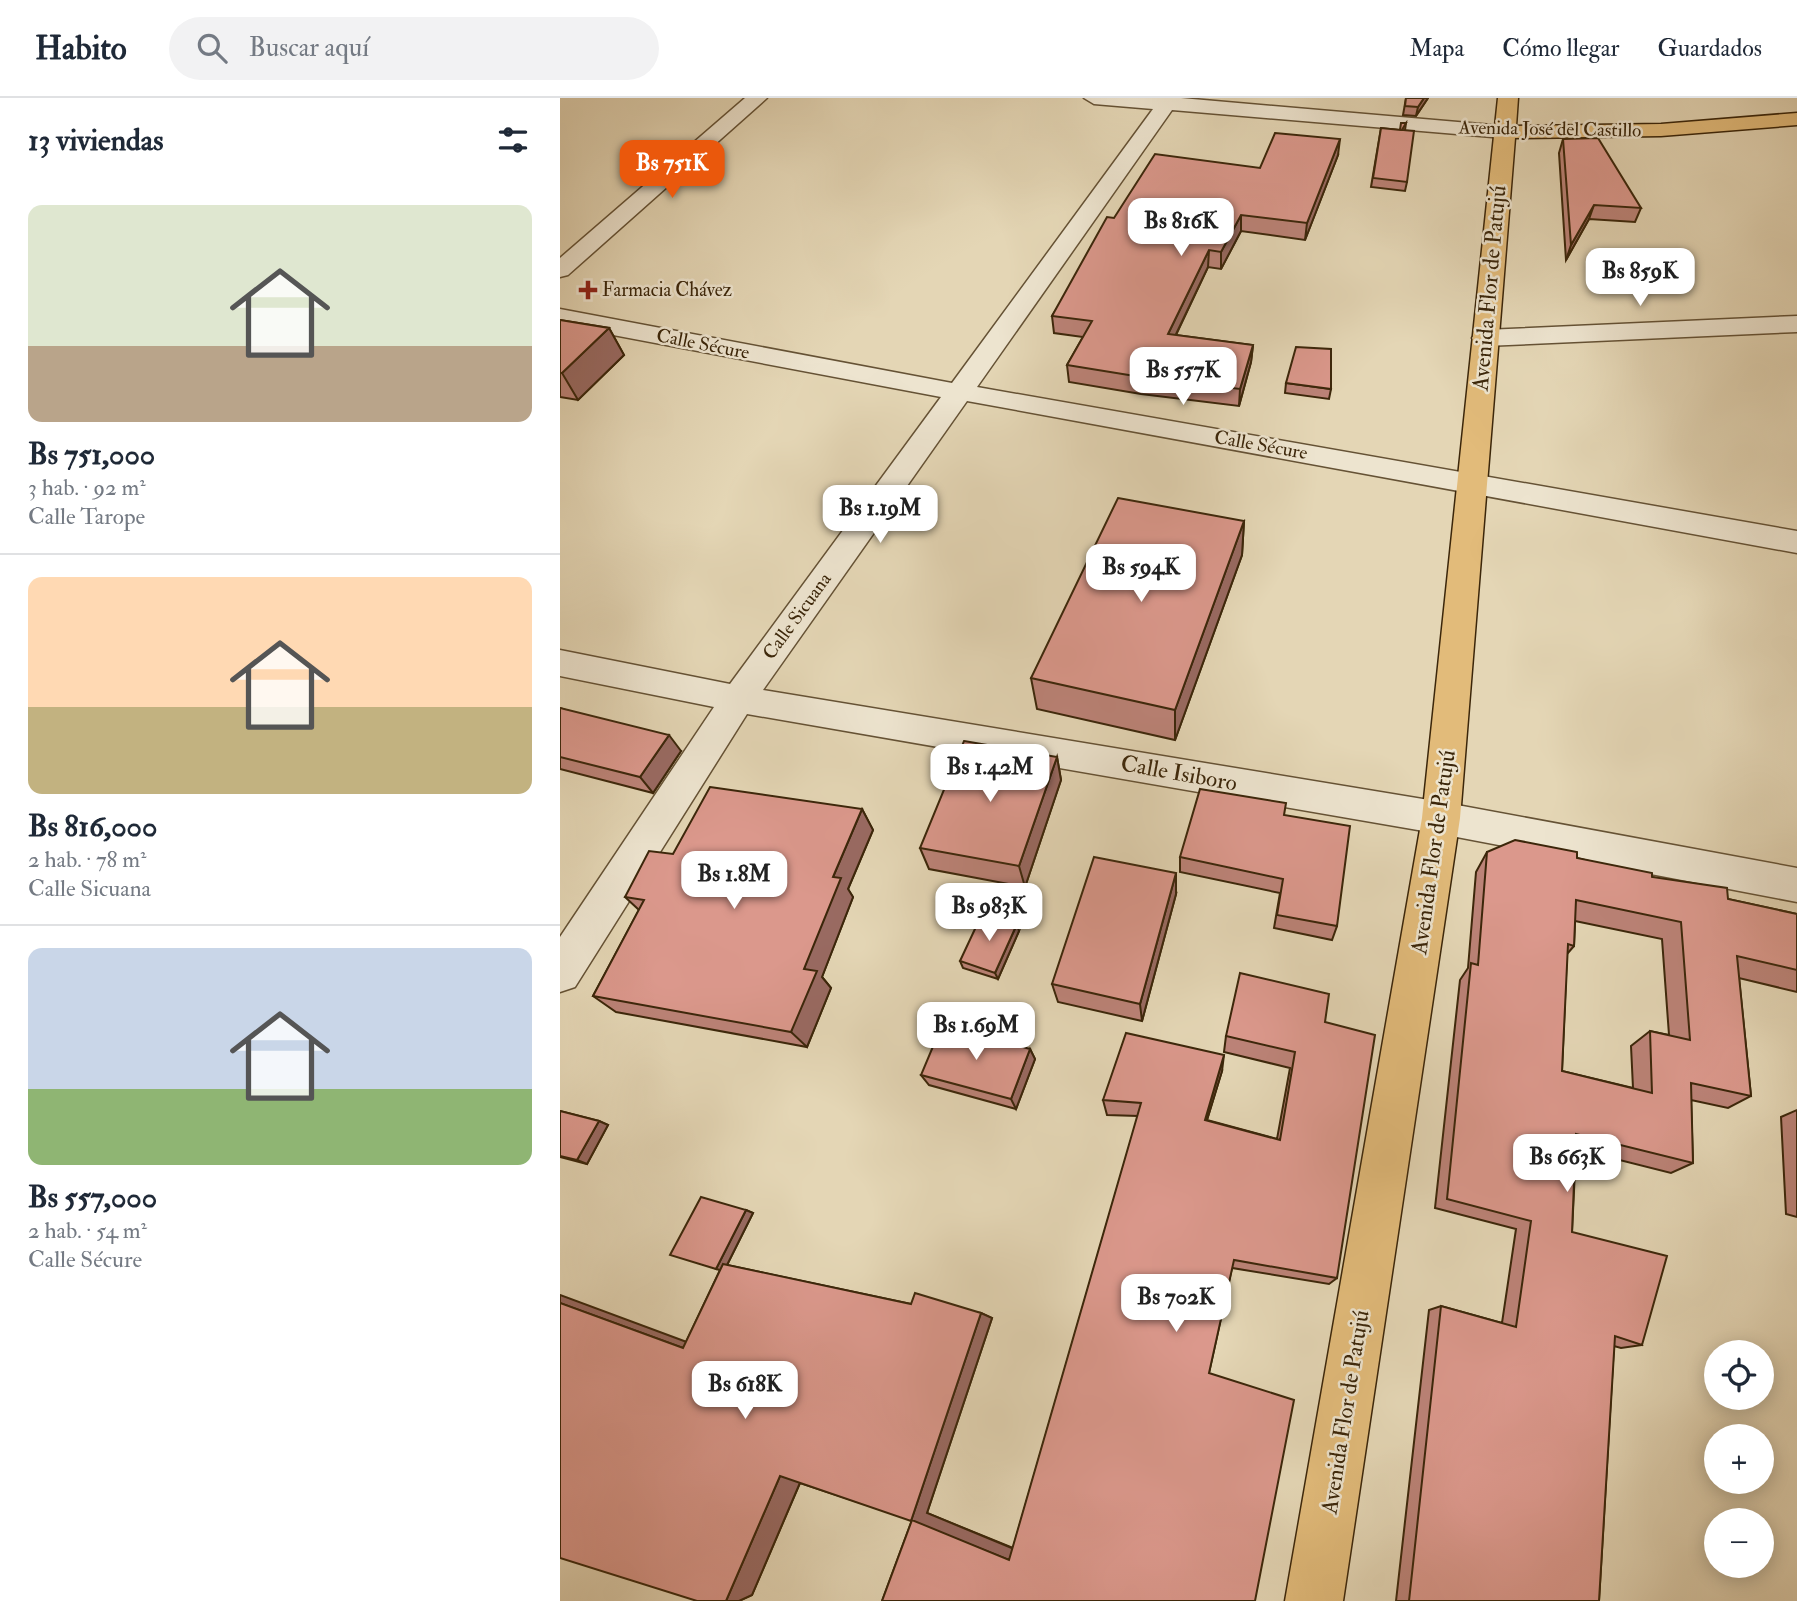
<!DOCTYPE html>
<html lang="es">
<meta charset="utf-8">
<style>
:root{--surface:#fff;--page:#f2f2f3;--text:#1f2937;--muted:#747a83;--line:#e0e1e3;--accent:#ea580c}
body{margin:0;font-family:"IM FELL Double Pica",serif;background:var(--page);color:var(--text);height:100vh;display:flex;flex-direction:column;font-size:26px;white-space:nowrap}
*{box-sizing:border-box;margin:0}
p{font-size:23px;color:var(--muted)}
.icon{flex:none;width:38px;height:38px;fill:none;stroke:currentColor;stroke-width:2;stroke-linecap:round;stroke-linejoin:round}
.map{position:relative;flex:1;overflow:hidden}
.details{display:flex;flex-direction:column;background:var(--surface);width:560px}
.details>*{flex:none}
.fabs{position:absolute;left:1144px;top:1242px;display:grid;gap:14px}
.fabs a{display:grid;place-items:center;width:70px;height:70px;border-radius:50%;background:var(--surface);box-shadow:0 4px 18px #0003;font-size:35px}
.price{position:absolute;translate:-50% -60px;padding:0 16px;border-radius:14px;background:#fff;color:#222;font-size:23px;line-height:46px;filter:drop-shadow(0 2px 4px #0008)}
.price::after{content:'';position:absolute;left:50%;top:42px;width:21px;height:16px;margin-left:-10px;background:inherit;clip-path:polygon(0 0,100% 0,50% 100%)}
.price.active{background:var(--accent);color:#fff}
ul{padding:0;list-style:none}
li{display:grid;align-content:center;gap:14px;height:371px;padding:0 28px}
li+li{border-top:2px solid var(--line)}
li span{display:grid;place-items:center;height:217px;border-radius:14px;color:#555}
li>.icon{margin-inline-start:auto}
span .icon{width:126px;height:126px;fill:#fffc;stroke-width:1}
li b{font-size:30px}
h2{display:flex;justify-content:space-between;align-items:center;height:84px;padding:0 28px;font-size:30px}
header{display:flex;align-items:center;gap:42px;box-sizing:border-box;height:98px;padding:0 35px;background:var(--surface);border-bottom:2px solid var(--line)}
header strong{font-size:33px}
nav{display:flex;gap:38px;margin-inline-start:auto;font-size:24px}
.search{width:490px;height:63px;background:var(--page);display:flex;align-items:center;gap:18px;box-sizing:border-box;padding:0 24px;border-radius:38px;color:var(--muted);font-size:26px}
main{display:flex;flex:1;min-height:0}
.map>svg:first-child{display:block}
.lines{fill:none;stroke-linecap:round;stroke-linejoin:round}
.minor-casing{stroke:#655235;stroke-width:3}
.major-casing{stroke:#3b260a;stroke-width:3}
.minor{fill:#ede4cf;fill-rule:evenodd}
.major{fill:#e2bb7a;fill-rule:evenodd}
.wall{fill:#bc8378;stroke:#3b260a;stroke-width:2;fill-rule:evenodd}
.shaded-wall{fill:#996a62;stroke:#3b260a;stroke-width:2}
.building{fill:#db988c;stroke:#3b260a;stroke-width:2;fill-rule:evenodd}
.poi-dot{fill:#8f2418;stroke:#ede4cf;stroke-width:2.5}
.labels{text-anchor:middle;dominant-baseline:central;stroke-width:5;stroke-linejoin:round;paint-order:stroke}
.far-street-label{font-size:19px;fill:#3b260a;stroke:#ede4cf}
.far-poi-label{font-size:19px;fill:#3b260a;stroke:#ede4cf;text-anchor:start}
.street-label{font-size:23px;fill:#3b260a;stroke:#ede4cf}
</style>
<header>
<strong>Habito</strong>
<div class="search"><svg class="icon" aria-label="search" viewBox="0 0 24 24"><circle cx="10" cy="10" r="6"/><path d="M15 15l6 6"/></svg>Buscar aquí</div>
<nav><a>Mapa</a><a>Cómo llegar</a><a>Guardados</a></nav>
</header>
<main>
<section class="details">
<h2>13 viviendas<svg class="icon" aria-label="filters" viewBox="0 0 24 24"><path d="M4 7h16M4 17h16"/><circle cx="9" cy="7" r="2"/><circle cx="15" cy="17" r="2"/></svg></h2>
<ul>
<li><span style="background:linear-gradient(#dfe7d0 65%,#b9a48a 0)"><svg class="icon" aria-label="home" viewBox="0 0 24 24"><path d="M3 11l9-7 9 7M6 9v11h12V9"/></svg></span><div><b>Bs 751,000</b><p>3 hab. · 92 m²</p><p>Calle Tarope</p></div></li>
<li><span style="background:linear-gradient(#ffd9b3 60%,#c2b280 0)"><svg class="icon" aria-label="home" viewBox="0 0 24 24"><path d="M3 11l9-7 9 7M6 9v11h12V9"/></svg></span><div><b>Bs 816,000</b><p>2 hab. · 78 m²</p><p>Calle Sicuana</p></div></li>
<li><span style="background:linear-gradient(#c9d6e8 65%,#8fb573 0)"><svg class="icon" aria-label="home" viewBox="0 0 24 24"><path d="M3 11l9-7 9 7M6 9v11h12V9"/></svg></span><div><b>Bs 557,000</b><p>2 hab. · 54 m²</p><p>Calle Sécure</p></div></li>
</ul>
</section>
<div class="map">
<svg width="1237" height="1503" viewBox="0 0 1237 1503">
<rect width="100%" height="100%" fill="#e4d6b5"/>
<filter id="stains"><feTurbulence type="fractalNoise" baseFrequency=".00286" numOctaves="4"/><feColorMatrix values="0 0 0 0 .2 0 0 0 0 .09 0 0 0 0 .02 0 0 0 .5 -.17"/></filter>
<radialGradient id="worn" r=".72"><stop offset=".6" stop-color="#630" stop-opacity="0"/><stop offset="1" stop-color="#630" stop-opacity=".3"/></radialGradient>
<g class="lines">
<defs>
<path id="minor" d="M185,0H207L8,177L0,179V160Z
M524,0H621L944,28L954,34L944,40L612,12L417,289L1237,433V455L407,303L203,592L881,704L1237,770V804L881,736L187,616L15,889L0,894V839L154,609L0,578V552L170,586L381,299L0,227V211L392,285L593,11L534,6Z
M1237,218V234L925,248L916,245L912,240L916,235L925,232Z"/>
<path id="major" d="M938,0H958L956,28L1101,26L1237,15V27L1101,38L955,40L900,720L783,1503H725L862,720Z"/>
</defs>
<use href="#minor" class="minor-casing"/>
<use href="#major" class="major-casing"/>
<use href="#minor" class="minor"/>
<use href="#major" class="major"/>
</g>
<path class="wall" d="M846,0H868L856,18L843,17Z
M846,25L845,32L847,84L845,93L811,89L821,30L840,32Z
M1003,41L1081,110L1075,124L1029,121L1006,162L999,55Z
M778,57L745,142L681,133L661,171L648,169L616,237L693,247L691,264L679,308L581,296L509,284L507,267L523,239L494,235L492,218L554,120L700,70Z
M0,222L49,230L64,257L18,302L0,299Z
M726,285L771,291L769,301L725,295Z
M684,423L682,457L615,642L477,611L471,580Z
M0,610L121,653L93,695L0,671Z
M497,659L501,682L465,789L369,771L360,750Z
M302,711L313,732L288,791L293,799L262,879L271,890L247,949L56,914L33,898L79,812L65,799L113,756Z
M724,717L777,828L772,842L714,830L720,795L620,774V759Z
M927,754L1017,760L1092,779L1168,801L1237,816V894L1179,880L1191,998L1168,1010L1131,1002L1133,1065L1111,1075L1016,1051L1012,1134L1082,1247L1061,1250L1054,1248L1039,1503H836L869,1212L881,1208L942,1225L956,1131L875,1110L900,882L908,870L916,774ZM1015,823L1102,841L1109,937L1090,933L1071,948L1073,990L1002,973L1007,856L1014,848Z
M616,796L582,923L498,904L492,886Z
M459,833L438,881L403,870L400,863Z
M765,924L777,1180L769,1186L672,1170L649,1275L695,1503H322L352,1422L240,1385L192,1497L179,1503H137L126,1244L160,1172L186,1112L193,1115L167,1167L351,1206L421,1215L432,1220L367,1415L453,1450L578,1018L547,1017L543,1002L662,973L647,1022L717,1041L730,970L664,954L666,938Z
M470,951L475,961L456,1011L369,987L361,977Z
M1237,1012V1119L1226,1116L1221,1019Z
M0,1013L39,1023L48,1027L27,1066L0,1059Z"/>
<path class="shaded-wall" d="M864,0H868L856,18L858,9Z
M780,41L778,57L745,142L747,125Z
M1034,107L1029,121L1006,162L1011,147Z
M681,117V133L661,171V154Z
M649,152L648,169L608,253V236Z
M49,230L64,257L18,302L2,275Z
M693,247L691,264L679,308L680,291Z
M684,423L682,457L615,642V612Z
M109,637L121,653L93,695L80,679Z
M497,659L501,682L465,789L459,768Z
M302,711L313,732L288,791L293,799L262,879L271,890L247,949L231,934L244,871L273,779Z
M616,775V796L582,923L580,906Z
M457,826L459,833L438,881L435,875Z
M470,951L475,961L456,1011L451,1001Z
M664,957L662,973L643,1035L645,1022Z
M39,1023L48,1027L27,1066L17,1062Z
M186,1112L193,1115L164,1173L156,1171Z
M0,1197L151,1253L123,1250L0,1205Z
M421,1215L432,1220L367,1415L459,1453L449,1462L351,1423Z
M245,1373L192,1497L179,1503H166L220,1378Z"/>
<path class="building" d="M846,0H864L858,9L845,8Z
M841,25H846L842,32L854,33L847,84L813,80L821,30L840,32Z
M715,35L780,41L747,125L681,117L661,154L649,152L608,236L693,247L680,291L581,279L507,267L532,223L492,218L547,119L554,120L595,56L700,70Z
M1038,40L1081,110L1034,107L1011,147L1003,41Z
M0,222L49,230L2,275H0Z
M736,249L771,251V291L726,285Z
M558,400L684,423L615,612L471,580Z
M0,610L109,637L80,679L0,659Z
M404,643L497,659L459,768L360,750Z
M150,689L302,711L273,779L281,780L244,871L257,873L231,934L33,898L84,802L65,799L89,753L113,756Z
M640,691L726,705L724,717L790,728L777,828L717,817L723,781L620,759Z
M955,742L1017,754V760L1092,775V779L1167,790L1168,801L1237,816V872L1177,858L1191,998L1131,985L1133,1065L1016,1036L1012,1134L1107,1158L1082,1247L1055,1238L1039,1503H849L881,1208L956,1229L971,1123L887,1101L911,865L918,867L927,754ZM1016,802L1121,824L1130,942L1090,933L1092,995L1002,973L1008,846L1014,848Z
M534,759L616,775L580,906L492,886Z
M422,816L457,826L435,875L400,863Z
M680,875L769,896L765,924L815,937L777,1180L674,1162L649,1275L734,1302L695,1503H322L352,1422L449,1462L581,1005L543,1002L566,935L664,957L645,1022L720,1042L735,954L666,938Z
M382,927L470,951L451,1001L361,977Z
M0,1013L39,1023L17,1062L0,1058Z
M141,1099L186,1112L156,1171L110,1157Z
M163,1166L351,1206L355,1195L421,1215L351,1423L220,1378L166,1503H137L0,1460V1205L123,1250Z"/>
<path class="poi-dot" d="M24.5 181.5h7v7h7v7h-7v7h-7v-7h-7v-7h7z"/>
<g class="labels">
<g class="far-street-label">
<text transform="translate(990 31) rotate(1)">Avenida José del Castillo</text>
<text transform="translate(143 246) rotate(11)">Calle Sécure</text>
<text transform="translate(701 347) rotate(10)">Calle Sécure</text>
<text transform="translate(237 518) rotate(-54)">Calle Sicuana</text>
</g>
<g class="far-poi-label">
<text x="42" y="192">Farmacia Chávez</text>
</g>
<g class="street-label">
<text transform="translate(929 190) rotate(-85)">Avenida Flor de Patujú</text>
<text transform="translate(619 675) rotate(10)">Calle Isiboro</text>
<text transform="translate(873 754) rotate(-82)">Avenida Flor de Patujú</text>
<text transform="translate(785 1314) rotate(-81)">Avenida Flor de Patujú</text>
</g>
</g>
<rect width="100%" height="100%" filter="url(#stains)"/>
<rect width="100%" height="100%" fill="url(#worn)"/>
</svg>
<div class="fabs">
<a><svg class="icon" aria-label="locate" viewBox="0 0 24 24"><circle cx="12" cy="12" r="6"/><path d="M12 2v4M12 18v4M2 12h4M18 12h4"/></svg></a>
<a>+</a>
<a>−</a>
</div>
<b class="price active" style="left:112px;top:102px">Bs 751K</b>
<b class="price" style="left:621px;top:160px">Bs 816K</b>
<b class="price" style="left:1080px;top:210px">Bs 859K</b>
<b class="price" style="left:623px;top:309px">Bs 557K</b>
<b class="price" style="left:320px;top:447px">Bs 1.19M</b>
<b class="price" style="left:581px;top:506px">Bs 594K</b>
<b class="price" style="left:430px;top:706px">Bs 1.42M</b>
<b class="price" style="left:174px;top:813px">Bs 1.8M</b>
<b class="price" style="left:429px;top:845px">Bs 983K</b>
<b class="price" style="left:416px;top:964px">Bs 1.69M</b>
<b class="price" style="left:1007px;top:1096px">Bs 663K</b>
<b class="price" style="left:616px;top:1236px">Bs 702K</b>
<b class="price" style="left:185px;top:1323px">Bs 618K</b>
</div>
</main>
